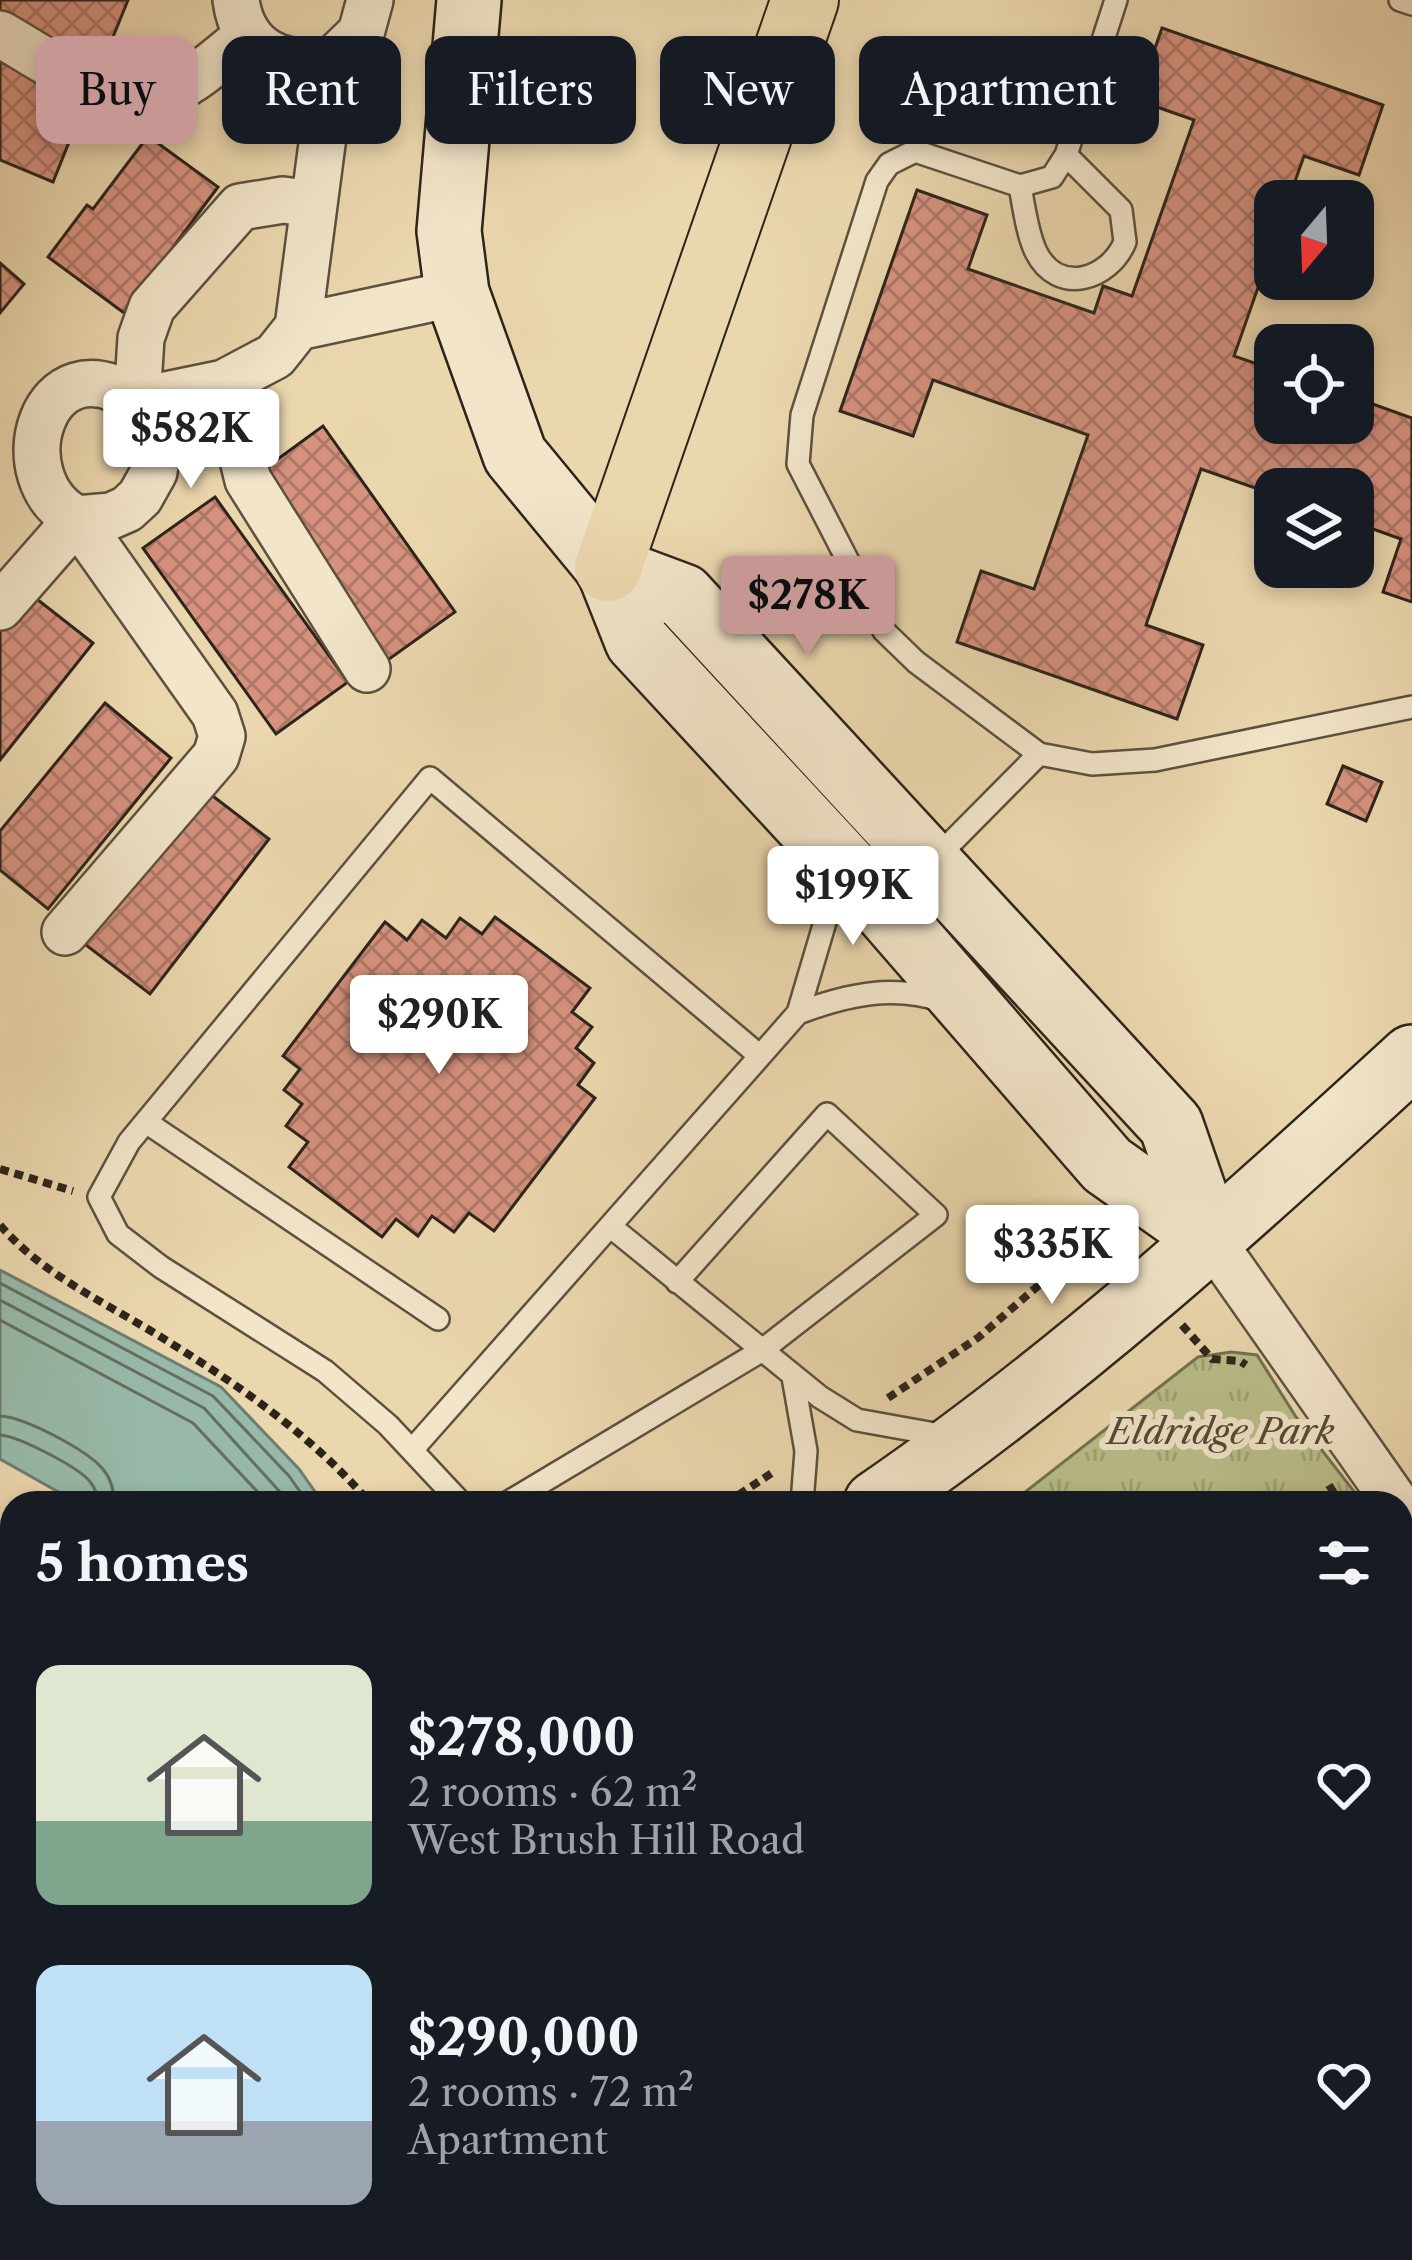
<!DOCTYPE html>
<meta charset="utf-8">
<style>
:root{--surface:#171b24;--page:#20242c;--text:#f1f3f6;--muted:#9ea1a6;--accent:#c59692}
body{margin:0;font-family:"Libre Caslon Text",serif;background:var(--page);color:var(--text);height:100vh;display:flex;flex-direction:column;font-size:45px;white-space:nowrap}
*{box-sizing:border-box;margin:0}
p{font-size:39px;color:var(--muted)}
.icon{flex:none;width:66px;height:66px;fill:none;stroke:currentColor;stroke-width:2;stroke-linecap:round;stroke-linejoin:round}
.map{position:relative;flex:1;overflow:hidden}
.drawer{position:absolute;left:0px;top:1491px;width:1413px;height:771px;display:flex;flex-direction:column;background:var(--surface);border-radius:36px 36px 0 0;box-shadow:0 6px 18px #0003}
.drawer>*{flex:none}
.top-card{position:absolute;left:36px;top:36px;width:1341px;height:108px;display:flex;gap:24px}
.needle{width:78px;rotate:199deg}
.fabs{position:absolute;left:1254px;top:180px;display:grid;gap:24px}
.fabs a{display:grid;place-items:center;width:120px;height:120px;border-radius:24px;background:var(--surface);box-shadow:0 6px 18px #0003;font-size:60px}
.price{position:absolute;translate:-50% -102px;padding:0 27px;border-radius:12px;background:#fff;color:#222;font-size:39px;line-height:78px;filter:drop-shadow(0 3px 6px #0008)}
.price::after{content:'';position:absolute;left:50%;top:72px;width:36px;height:27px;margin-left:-18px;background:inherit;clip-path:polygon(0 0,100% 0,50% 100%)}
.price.active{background:var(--accent);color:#111}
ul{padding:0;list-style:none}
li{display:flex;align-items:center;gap:36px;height:300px;padding:0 36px}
li span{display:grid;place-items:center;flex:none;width:336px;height:240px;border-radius:24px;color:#555}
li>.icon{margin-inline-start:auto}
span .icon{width:144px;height:144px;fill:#fffc;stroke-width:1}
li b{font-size:51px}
h2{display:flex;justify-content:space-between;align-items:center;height:144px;padding:0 36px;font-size:51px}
.pill{padding:0 42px;border-radius:24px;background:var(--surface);box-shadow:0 6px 18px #0003;font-size:42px;line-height:108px}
.pill.active{background:var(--accent);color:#111}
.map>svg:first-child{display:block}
.park{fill:url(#park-tufts);stroke:#727152;stroke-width:3}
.water{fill:#98baaa;stroke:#6d7e70;stroke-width:3}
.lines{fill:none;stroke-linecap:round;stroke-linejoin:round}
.shore{stroke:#626f62;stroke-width:3}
.building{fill:url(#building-cross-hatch);stroke:#2c241a;stroke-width:3}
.lane-casing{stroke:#5c513f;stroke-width:26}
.street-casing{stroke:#5c513f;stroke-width:50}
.secondary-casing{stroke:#2c241a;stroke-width:68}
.highway-casing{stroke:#2c241a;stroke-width:70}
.path{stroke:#2c241a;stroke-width:8;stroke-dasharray:9 6;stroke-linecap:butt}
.lane{stroke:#f2e5ca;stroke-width:21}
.street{stroke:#f2e5ca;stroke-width:45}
.secondary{stroke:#f2e5ca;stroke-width:63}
.highway{stroke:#ebd7ae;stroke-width:66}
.labels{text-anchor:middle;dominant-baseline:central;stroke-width:12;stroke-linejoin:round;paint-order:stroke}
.park-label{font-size:36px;font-style:italic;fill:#4f4a36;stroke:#f2e5ca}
</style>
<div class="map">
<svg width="1412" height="2260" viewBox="0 0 1412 2260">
<defs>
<pattern id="park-tufts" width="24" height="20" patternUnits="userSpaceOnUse" patternTransform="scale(3)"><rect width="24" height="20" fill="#b9be89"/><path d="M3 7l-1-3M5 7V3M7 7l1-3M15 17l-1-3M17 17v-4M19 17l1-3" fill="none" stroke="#9fa376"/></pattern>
<pattern id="building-cross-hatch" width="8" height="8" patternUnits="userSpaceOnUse" patternTransform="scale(3)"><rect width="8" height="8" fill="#d6927f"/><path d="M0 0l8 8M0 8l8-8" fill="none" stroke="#ae7767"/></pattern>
</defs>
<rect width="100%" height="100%" fill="#ebd7ae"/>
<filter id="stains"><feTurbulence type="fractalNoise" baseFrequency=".00167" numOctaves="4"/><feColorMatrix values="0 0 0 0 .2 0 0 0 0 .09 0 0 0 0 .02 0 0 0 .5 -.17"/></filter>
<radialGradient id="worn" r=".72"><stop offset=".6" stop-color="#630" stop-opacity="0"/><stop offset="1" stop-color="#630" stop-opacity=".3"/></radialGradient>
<path class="park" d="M1231,1352L1257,1355L1296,1417L1363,1503H1011L1198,1357Z
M1401,1552L1412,1569V2260H0V2032L12,2028V2250H1401Z"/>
<path class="water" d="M0,1270L221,1387L299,1469L323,1503H78L0,1459Z
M1401,2038L1412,2050V2260H1298L1306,2250H1401Z
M1022,2250H1206L1215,2260H1023Z"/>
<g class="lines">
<path class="shore" d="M0,1283L213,1396L289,1476L308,1503
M0,1300L204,1408L290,1503
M0,1320L193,1423L268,1503
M0,1416C24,1417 85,1449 102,1468C111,1478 114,1490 114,1503
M0,1435C18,1436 81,1468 91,1483C97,1491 96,1494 96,1503"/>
</g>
<path class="building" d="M0,0H128L104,59L0,18Z
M1162,28L1383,105L1359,175L1304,156L1288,201H1275V239L1234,356L1275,370V423H1353V397L1412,418V602L1383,592L1401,539L1353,522V489H1275V495L1201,469L1146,625L1203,645L1177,719L957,642L981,571L1034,589L1088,435L933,380L913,436L840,411L917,190L987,215L968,269L1094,313L1103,286L1132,296L1194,120L1137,100Z
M0,62L87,97L53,182L0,160Z
M148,136L218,187L124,313L48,257L87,205L93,209Z
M0,263L24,284L0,313Z
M323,426L455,612L385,662L253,477Z
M215,497L348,682L276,734L143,548Z
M24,589L93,643L0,760V620Z
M105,703L171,758L48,909L0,870V831Z
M1343,766L1382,782L1366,821L1327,804Z
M201,787L269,839L150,994L82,942Z
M495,917L590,988L572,1012L592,1027L576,1048L594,1063L578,1085L595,1098L494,1231L469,1213L454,1232L432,1216L418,1236L396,1219L382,1237L289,1167L308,1142L286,1126L302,1104L284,1090L300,1069L283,1056L385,922L407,940L422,920L446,938L460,918L482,934Z
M1401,1744L1412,1747V1839L1401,1836Z"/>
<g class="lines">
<defs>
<path id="lane" d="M1116,0L1066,155L1052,177L1020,186L915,151L889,164L877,181L802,415L798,464L884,631L916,662L1039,754L1092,764L1155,760L1412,707
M1400,0L1412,4
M1020,186C1024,207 1027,233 1036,252C1058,296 1109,280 1125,242L1121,210L1066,155
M934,860L1039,754
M815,861L825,922L798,1013L610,1226L820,1397L857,1420L946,1436
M798,1013C846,995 893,984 943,1001
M146,1122L438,1319
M793,1377L806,1451L802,1503
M412,1450L610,1226
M461,1503L388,1425L325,1371L161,1267L118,1234L99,1197L129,1142L430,778L760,1056
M507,1503L761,1351L936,1215L827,1114L677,1282
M0,1609L12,1617
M0,1807L12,1802"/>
<path id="street" d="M236,0C243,53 285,69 333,60
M0,34C43,58 113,111 163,94C194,84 222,55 248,36
M298,327L333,60L361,33L370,0
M224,383L248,480L367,669
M0,607L77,519L111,516L127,509L140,497L154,472L158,447L154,429L137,401L141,338L152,307L240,207L283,200L313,204
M65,932L216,756L222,736L215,714L77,519C0,480 42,334 137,401L224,383L275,356L298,327L457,293
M1210,1238L1396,1503"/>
<path id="secondary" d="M469,0L449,231L457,293L515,455L608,568L637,641L884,908L1107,1165L1210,1238
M608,568L683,596L1171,1125L1210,1238
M876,1503C1068,1371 1241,1214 1412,1057
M0,1957L12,1952"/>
<path id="highway" d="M608,568L805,0"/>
</defs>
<use href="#lane" class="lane-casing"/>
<use href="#street" class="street-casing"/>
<use href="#secondary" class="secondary-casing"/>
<use href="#highway" class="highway-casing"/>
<path class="path" d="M0,1169L73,1191
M0,1225C40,1272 98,1299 151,1331C230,1379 310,1433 370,1503
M1182,1325L1212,1359L1240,1361L1246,1365
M888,1398L979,1337L1098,1234L1119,1256
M1329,1485L1340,1503
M726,1503L775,1471
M1401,1728L1412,1731
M0,2170L12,2163
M447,2250L451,2260
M839,2250L842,2260"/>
<use href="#lane" class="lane"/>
<use href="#street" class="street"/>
<use href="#secondary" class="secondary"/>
<use href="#highway" class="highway"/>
</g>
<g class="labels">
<g class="park-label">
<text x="1221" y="1431">Eldridge Park</text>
</g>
</g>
<rect width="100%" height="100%" filter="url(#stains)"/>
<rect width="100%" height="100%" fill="url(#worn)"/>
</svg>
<div class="fabs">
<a><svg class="needle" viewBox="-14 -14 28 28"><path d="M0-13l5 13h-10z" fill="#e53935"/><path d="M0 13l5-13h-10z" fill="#9ea1a6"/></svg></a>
<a><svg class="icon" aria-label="locate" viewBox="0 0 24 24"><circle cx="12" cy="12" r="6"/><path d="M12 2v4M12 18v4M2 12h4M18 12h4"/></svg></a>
<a><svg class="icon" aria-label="layers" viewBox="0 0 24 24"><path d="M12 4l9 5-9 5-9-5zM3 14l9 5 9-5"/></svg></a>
</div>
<b class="price" style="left:191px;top:491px">$582K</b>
<b class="price active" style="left:808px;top:658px">$278K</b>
<b class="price" style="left:853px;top:948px">$199K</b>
<b class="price" style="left:439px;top:1077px">$290K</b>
<b class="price" style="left:1052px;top:1307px">$335K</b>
<div class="top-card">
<a class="pill active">Buy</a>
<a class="pill">Rent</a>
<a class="pill">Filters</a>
<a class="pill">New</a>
<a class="pill">Apartment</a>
</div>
<section class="drawer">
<h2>5 homes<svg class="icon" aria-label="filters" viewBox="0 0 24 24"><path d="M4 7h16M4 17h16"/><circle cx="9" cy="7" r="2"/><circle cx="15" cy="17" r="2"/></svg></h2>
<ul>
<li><span style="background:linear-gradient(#dfe7d0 65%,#7fa58c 0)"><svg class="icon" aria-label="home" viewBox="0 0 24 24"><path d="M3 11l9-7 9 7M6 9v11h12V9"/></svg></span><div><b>$278,000</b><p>2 rooms · 62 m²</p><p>West Brush Hill Road</p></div><svg class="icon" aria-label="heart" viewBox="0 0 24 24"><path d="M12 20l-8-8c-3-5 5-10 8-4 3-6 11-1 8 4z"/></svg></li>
<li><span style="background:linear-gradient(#bfe0f5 65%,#9aa5b1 0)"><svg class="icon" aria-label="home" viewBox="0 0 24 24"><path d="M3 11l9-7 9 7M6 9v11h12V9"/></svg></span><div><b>$290,000</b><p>2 rooms · 72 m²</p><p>Apartment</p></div><svg class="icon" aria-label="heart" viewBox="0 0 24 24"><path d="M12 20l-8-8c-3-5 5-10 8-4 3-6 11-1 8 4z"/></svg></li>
</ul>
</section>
</div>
